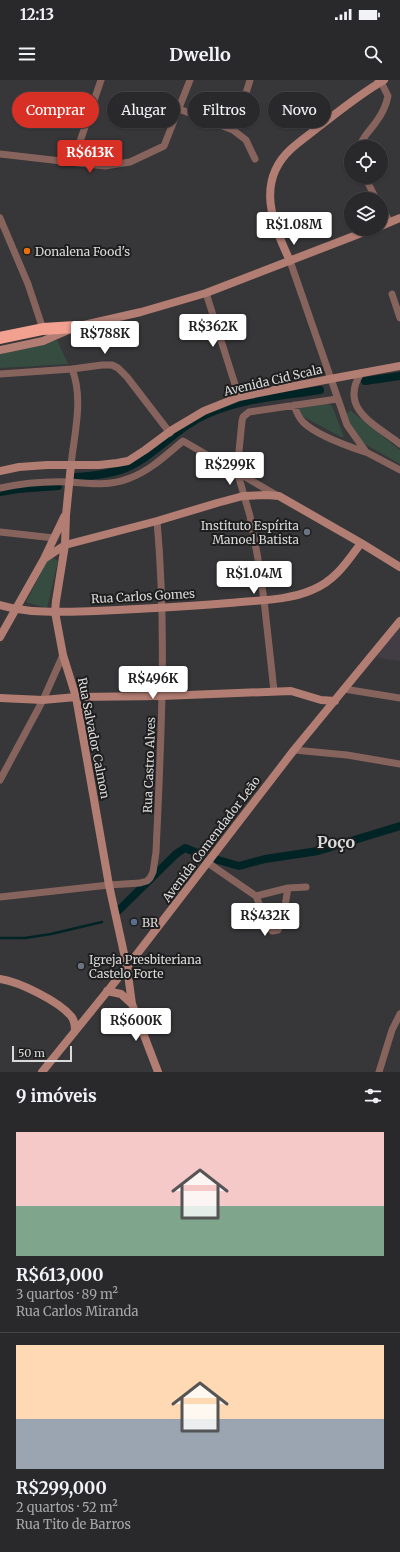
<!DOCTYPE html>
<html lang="pt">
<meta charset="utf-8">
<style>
:root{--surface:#29282a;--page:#313032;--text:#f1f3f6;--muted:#a5a6a8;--line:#454447;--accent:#d93025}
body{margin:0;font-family:Merriweather,serif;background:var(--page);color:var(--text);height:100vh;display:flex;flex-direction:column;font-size:15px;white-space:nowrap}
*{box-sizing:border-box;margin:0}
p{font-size:13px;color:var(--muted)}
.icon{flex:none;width:22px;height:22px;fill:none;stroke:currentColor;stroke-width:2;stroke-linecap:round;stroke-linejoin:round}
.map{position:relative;height:992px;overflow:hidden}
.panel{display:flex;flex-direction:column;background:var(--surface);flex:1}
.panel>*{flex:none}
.top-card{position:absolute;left:12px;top:12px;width:376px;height:36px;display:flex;gap:8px}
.buttons{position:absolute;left:344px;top:60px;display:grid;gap:8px}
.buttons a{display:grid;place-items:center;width:44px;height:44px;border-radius:50%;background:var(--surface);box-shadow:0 1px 3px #0004,0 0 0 1px var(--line);font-size:20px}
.scale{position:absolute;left:12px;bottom:10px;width:60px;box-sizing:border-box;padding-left:4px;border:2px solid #dbdadb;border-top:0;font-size:11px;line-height:14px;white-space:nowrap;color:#dbdadb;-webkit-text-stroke:3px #1e1e1f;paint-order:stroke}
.price{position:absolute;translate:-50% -34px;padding:0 9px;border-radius:4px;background:#fff;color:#222;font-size:13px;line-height:26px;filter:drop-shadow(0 1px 2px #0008)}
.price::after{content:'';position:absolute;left:50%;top:24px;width:12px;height:9px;margin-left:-6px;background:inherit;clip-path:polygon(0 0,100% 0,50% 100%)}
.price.active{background:var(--accent);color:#fff}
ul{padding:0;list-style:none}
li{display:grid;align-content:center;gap:8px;height:212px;padding:0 16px}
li+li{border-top:1px solid var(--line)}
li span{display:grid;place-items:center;height:124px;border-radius:0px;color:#555}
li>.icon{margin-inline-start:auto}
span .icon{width:72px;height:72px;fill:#fffc;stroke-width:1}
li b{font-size:17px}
h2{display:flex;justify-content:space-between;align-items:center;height:48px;padding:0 16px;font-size:17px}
.chip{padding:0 14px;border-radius:18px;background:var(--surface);box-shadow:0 1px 3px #0004,0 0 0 1px var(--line);font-size:14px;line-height:36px}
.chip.active{background:var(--accent);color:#fff}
.status{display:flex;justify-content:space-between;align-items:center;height:28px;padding:0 20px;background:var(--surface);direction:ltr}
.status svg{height:11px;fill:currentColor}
header{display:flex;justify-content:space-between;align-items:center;height:52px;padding:0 16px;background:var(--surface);font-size:18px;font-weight:700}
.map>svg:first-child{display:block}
.built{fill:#423d44}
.green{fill:#374c41}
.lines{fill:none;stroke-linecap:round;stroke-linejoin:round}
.stream{stroke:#002425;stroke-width:2.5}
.canal{stroke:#002425;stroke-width:8}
.street{stroke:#86645d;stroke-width:7}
.secondary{stroke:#b27d72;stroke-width:8}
.highway{stroke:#f2a090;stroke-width:12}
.food-dot{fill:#e8710a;stroke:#1e1e1f;stroke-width:1.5}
.worship-dot{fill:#6b7280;stroke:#1e1e1f;stroke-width:1.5}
.service-dot{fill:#5c6f8a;stroke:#1e1e1f;stroke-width:1.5}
.labels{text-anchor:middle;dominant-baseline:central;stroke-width:4;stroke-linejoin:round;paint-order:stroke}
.poi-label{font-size:12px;fill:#dbdadb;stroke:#1e1e1f;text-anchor:start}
.street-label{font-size:12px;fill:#dbdadb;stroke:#1e1e1f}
.district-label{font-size:16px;font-weight:bold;fill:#dbdadb;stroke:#1e1e1f}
</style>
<div class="status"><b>12:13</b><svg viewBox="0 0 49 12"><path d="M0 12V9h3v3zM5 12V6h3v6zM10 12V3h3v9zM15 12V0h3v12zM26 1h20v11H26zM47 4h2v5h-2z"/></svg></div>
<header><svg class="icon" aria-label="menu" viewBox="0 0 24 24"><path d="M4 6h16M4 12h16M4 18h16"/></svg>Dwello<svg class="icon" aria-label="search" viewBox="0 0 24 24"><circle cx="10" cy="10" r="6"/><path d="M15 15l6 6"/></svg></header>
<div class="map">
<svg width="400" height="992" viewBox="0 0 400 992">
<rect width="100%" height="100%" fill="#373638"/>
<path class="built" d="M400,546V581L377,578L380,571Z"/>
<path class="green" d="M57,260L68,284L0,288V274Z
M326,323L332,326L344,357H341L302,336L299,330L300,326Z
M350,330L400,370V384L363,363L349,347L345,335Z
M53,478L58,481L47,528L26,522L47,481Z"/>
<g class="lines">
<path class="stream" d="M0,858H25L51,854L102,842"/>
<path class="canal" d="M365,301L400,296
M75,397C91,396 111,394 126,388C156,375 177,347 207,334C242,318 283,316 320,310
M0,412L18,409L58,406
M218,780L239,786L265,779L318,771L400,746
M118,831L176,774L185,768L195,772"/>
<path class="street" d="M179,29L233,50L246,60L255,79
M240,33L250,0
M360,67C362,57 370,51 376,42C382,34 386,26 388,16L381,2L378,0
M0,74L105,86L130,82L164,66L190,0
M73,82L101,0
M365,97L376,119
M381,127L390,142
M0,138L28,204L43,249
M290,181L347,345L366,372L400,390
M206,213L239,317
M392,214L400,238
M361,293C338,329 376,345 400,364
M0,294L72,289L102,285H112L118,288L127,297L170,353
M294,325C296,331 298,337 303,342C316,355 347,366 365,372
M71,385C74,355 84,319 72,289
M0,408C23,403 47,401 70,402C91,404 111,406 130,398C151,390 166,375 183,361L278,416
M0,452L54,458
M344,609L400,618
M274,611L264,520L258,479L250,436L237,391L242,341L243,337L249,332L337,319
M294,670L347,675L400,684
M0,700L43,620L63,575
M208,783L256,816L269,847L272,851L278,850L283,837L288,808
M256,816L288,808L306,807
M0,817L109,805L140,803L147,801L150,798L153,792L156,772C161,662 167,552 157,441
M379,992L392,950L400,934"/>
<path class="secondary" d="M381,146L400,138
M290,181C273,144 255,102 291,69C300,61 310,54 320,46C340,30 362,13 384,0
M0,270L43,261L75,247L141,232L206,213L372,149
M71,385L66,435L65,465L56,521L55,532L63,575L76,617L109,805L127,887L132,924L158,992
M0,391L19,387L47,385H99L117,383L128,381L145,370L172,350L204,331L239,317L330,299L400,286
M44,479L65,465L157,441L217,423L243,416L267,415L279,416L361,463L400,487
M0,525C31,534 64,532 96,531C141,529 184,527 229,523C256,520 287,521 312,510C335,501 347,482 361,463
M0,557L44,479L64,437
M0,618L43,620L76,617L162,616L291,611L321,620L335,621
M0,899C20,902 58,921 71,936C75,941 75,946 75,951
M107,911L121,914L132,924
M42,992L127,887L294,670L400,541"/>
<path class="highway" d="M0,258L43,249L75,247"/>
</g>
<circle class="food-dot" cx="27" cy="171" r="4"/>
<g class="worship-dot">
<circle cx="307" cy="452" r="4"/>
<circle cx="81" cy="886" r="4"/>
</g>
<circle class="service-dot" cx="134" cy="842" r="4"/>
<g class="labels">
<g class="poi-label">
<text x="35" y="171">Donalena Food's</text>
<text x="299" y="445" text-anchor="end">Instituto Espírita<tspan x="299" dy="14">Manoel Batista</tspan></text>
<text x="142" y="842">BR</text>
<text x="89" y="879">Igreja Presbiteriana<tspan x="89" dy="14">Castelo Forte</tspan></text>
</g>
<g class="street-label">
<text transform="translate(273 300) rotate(-13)">Avenida Cid Scala</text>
<text transform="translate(143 516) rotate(-3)">Rua Carlos Gomes</text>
<text transform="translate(94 658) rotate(79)">Rua Salvador Calmon</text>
<text transform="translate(149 685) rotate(-88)">Rua Castro Alves</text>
<text transform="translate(211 759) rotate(-53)">Avenida Comendador Leão</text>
</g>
<g class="district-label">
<text x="336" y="762">Poço</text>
</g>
</g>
</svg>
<div class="buttons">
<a><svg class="icon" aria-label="locate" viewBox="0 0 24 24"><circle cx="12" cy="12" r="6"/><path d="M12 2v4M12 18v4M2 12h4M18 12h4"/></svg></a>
<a><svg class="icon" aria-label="layers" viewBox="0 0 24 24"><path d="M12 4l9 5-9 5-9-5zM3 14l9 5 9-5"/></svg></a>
</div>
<div class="scale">50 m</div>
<b class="price active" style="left:90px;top:94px">R$613K</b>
<b class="price" style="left:294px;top:166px">R$1.08M</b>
<b class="price" style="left:213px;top:268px">R$362K</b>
<b class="price" style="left:105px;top:275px">R$788K</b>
<b class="price" style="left:230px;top:406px">R$299K</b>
<b class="price" style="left:254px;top:515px">R$1.04M</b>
<b class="price" style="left:153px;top:620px">R$496K</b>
<b class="price" style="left:265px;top:857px">R$432K</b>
<b class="price" style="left:136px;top:962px">R$600K</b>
<div class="top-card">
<a class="chip active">Comprar</a>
<a class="chip">Alugar</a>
<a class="chip">Filtros</a>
<a class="chip">Novo</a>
</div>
</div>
<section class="panel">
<h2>9 imóveis<svg class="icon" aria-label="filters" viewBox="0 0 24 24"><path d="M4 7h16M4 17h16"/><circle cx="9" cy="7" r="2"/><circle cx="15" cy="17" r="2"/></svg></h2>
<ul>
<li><span style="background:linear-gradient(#f6c9c9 60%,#7fa58c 0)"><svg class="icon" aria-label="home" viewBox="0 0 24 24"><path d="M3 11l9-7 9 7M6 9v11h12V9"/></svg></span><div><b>R$613,000</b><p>3 quartos · 89 m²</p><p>Rua Carlos Miranda</p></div></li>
<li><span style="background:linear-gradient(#ffd9b3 60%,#9aa5b1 0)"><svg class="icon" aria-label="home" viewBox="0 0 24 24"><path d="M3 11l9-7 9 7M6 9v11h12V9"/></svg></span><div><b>R$299,000</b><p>2 quartos · 52 m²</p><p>Rua Tito de Barros</p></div></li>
</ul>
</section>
